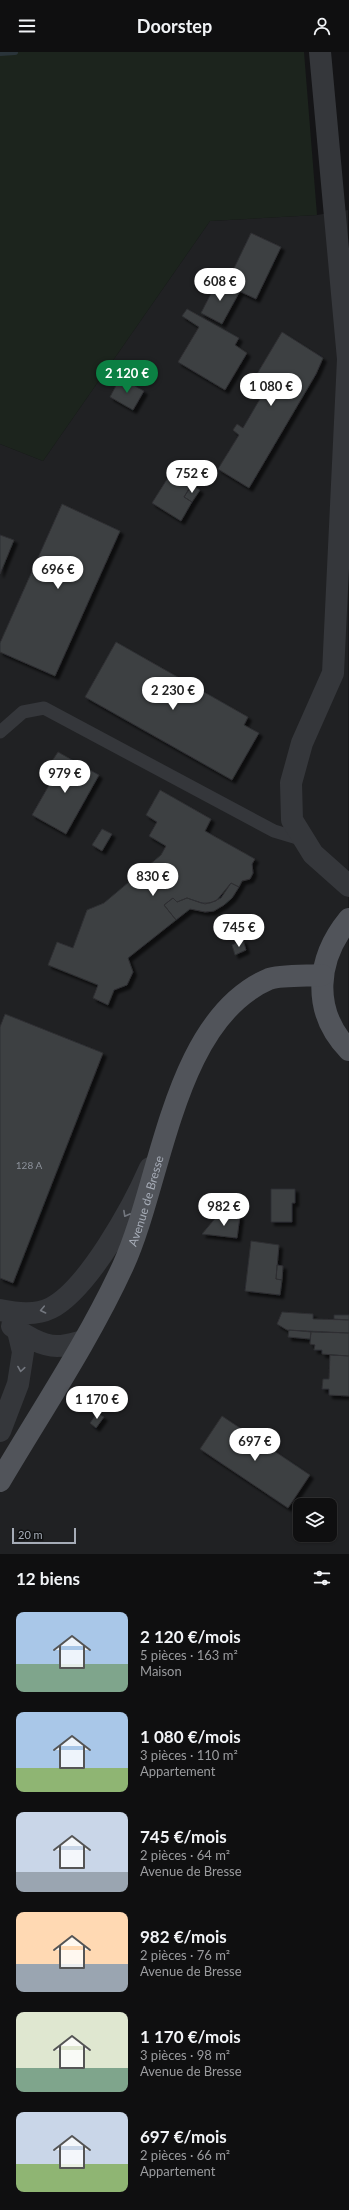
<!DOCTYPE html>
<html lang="fr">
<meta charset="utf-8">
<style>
:root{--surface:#0f0f10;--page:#1d1d1e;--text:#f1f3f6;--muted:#9b9c9f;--line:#2f2f30;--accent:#0b8043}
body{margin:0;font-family:Lato,sans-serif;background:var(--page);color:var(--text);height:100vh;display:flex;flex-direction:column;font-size:15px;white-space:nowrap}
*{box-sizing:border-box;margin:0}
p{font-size:13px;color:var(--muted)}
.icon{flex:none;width:22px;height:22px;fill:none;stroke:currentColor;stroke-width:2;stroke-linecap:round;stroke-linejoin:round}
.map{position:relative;height:1502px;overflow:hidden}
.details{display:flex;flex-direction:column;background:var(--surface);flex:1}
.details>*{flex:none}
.buttons{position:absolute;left:293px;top:1446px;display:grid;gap:8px}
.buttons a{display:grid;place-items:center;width:44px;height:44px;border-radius:8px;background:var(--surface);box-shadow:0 1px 3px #0004,0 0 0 1px var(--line);font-size:20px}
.scale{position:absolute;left:12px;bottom:10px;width:64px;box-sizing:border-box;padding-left:4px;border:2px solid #a6acb7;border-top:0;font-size:11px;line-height:14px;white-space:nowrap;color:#a6acb7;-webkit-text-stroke:3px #0f1011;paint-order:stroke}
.price{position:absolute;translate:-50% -34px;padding:0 9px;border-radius:14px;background:#fff;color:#222;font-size:13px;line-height:26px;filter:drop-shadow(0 1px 2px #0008)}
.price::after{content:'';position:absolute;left:50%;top:24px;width:12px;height:9px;margin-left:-6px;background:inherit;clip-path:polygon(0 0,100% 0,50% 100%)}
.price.on{background:var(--accent);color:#fff}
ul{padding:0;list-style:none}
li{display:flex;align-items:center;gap:12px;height:100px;padding:0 16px}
li span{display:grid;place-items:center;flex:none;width:112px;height:80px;border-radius:8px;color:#555}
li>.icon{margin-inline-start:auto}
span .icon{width:48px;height:48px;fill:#fffc;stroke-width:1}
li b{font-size:17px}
h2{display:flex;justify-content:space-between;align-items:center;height:48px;padding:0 16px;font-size:17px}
header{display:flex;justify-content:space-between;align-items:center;height:52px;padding:0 16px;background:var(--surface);font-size:18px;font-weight:700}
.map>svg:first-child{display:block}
.built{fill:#202123;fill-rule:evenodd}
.green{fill:#1c241d}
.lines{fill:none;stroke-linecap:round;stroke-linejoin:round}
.stream{stroke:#2a343a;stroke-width:6}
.building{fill:#3e4043;stroke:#2e2f32;filter:url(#shadow)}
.service{stroke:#35373b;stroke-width:13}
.minor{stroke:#35373b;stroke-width:22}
.primary{stroke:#51545a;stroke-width:22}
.oneway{stroke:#73777f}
.labels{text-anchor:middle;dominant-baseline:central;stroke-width:3;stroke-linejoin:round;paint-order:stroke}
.number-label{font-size:10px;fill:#8c919a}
.street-label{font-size:12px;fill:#a6acb7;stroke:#0f1011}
</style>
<header><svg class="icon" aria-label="menu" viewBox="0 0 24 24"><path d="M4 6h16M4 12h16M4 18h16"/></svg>Doorstep<svg class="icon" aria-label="person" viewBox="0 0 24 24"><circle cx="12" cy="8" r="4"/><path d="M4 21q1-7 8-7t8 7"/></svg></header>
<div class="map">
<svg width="349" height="1502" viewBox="0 0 349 1502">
<defs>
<filter id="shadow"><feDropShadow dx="3.5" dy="3.5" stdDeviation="1" flood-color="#0009"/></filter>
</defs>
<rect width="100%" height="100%" fill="#141416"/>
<path class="built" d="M348,158L349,1502H0V392L43,409L210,169L317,163ZM300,1453H330V1483H300Z"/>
<path class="green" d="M0,0H304L317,163L210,169L43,409L0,392Z"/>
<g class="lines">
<path class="stream" d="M0,1L15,0"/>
</g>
<path class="building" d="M251,181L281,195L256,247L226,233Z
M218,228L240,239L222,272L201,261Z
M187,257L239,286L235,293L247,301L225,338L178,310L199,275L182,264Z
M282,280L323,306L316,322L249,436L218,417L239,383L233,378L237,372L243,376L264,340L251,332Z
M120,326L144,339L133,358L110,345Z
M176,413L196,425L184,445L192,450L181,469L152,451Z
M192,433L200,438L192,450L184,445Z
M62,452L120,479L55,624L0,600V591Z
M0,483L14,488L0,522Z
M116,590L248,665L244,673L259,681L232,728L85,645Z
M58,700L99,723L66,782L32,763L60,714L52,709Z
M160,738L211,767L205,779L255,807L252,812L253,821L250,827L242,829L239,835L231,831L216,849L205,852L187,846L177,850L173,846L164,853L176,868L128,906L133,920L127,933L114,938L108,953L93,946L98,933L48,913L57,890L73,896L87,858L104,851L161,803L166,794L149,784L157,770L146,763Z
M102,777L112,782L102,799L92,793Z
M231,831L239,835L232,846L224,853L214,859L205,860L190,857L176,868L164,853L173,846L177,850L187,846L201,851H210L221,846Z
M243,888L246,898L235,903L232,893Z
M5,962L103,1001L13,1231L0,1226V975Z
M271,1137H295V1151H292V1170H271Z
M218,1163L240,1164L237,1186L202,1182Z
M251,1189L279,1193L276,1227L282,1228L280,1243L245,1239Z
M277,1213L283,1214L282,1228L276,1227Z
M282,1260L313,1262V1267L349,1268V1281L287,1278L277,1272Z
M334,1263H349V1268L334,1267Z
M289,1278L311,1280L310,1287L288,1285Z
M311,1280L349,1281V1304L322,1302V1298H314L315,1293L310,1292Z
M330,1303L349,1304V1344L329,1343V1337H322L323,1327H329Z
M97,1361L104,1365L96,1376L90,1371Z
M222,1364L310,1423L288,1456L200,1397Z"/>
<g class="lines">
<path class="service" d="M0,680L23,660L44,656L274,779L304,788"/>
<path class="minor" d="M320,0L348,307L333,621L302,691L291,731L292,768L313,802L349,834
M0,1258C16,1261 35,1264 51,1256C88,1237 133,1155 150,1116
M12,1274C23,1283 42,1294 57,1294C66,1294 75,1291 83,1289
M0,1379L18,1332L23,1300L18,1279"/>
<g class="primary">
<path d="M349,867C316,907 311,959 349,998"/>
<path id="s1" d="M0,1429C42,1358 89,1288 123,1214C162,1129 173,968 269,927C279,923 310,924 322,923"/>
</g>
</g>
<defs><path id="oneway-chevron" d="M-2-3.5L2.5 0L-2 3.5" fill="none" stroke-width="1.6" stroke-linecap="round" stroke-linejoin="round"/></defs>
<g class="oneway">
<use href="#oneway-chevron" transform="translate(126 1162) rotate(119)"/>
<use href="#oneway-chevron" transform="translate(43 1258) rotate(168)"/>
<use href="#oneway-chevron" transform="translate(21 1317) rotate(99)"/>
</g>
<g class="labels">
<g class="number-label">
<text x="29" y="1113">128 A</text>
</g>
<g class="street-label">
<text stroke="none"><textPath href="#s1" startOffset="317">Avenue de Bresse</textPath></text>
</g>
</g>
</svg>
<div class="buttons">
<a><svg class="icon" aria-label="layers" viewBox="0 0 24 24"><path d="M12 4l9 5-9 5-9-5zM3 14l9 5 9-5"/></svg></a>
</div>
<div class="scale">20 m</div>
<b class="price" style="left:220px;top:250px">608 €</b>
<b class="price on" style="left:127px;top:342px">2 120 €</b>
<b class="price" style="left:271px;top:355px">1 080 €</b>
<b class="price" style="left:192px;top:442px">752 €</b>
<b class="price" style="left:58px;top:538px">696 €</b>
<b class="price" style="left:173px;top:659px">2 230 €</b>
<b class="price" style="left:65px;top:742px">979 €</b>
<b class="price" style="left:153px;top:845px">830 €</b>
<b class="price" style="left:239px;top:896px">745 €</b>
<b class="price" style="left:224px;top:1175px">982 €</b>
<b class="price" style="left:97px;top:1368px">1 170 €</b>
<b class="price" style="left:255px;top:1410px">697 €</b>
</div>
<section class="details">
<h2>12 biens<svg class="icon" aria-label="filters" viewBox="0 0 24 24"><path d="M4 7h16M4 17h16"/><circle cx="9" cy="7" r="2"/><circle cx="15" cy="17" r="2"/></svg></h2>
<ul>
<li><span style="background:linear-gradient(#a9c7e8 65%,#7fa58c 0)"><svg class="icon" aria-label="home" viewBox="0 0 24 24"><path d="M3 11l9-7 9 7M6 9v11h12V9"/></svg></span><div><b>2 120 €/mois</b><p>5 pièces · 163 m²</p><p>Maison</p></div></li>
<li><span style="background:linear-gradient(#a9c7e8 70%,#8fb573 0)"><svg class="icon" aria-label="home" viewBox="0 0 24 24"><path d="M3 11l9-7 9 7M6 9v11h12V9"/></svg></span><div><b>1 080 €/mois</b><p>3 pièces · 110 m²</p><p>Appartement</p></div></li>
<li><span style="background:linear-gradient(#c9d6e8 75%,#9aa5b1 0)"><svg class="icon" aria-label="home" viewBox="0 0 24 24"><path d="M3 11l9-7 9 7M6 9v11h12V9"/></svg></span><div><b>745 €/mois</b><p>2 pièces · 64 m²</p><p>Avenue de Bresse</p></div></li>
<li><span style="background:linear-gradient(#ffd9b3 65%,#9aa5b1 0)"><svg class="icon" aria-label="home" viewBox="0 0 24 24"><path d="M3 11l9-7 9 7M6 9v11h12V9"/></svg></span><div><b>982 €/mois</b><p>2 pièces · 76 m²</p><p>Avenue de Bresse</p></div></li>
<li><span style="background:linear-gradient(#dfe7d0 70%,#7fa58c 0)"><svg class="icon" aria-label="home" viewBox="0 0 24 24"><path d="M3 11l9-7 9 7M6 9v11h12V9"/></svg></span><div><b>1 170 €/mois</b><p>3 pièces · 98 m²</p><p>Avenue de Bresse</p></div></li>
<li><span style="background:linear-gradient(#c9d6e8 65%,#8fb573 0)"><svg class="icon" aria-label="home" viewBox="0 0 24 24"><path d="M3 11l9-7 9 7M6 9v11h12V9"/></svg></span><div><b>697 €/mois</b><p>2 pièces · 66 m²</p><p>Appartement</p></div></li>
</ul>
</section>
